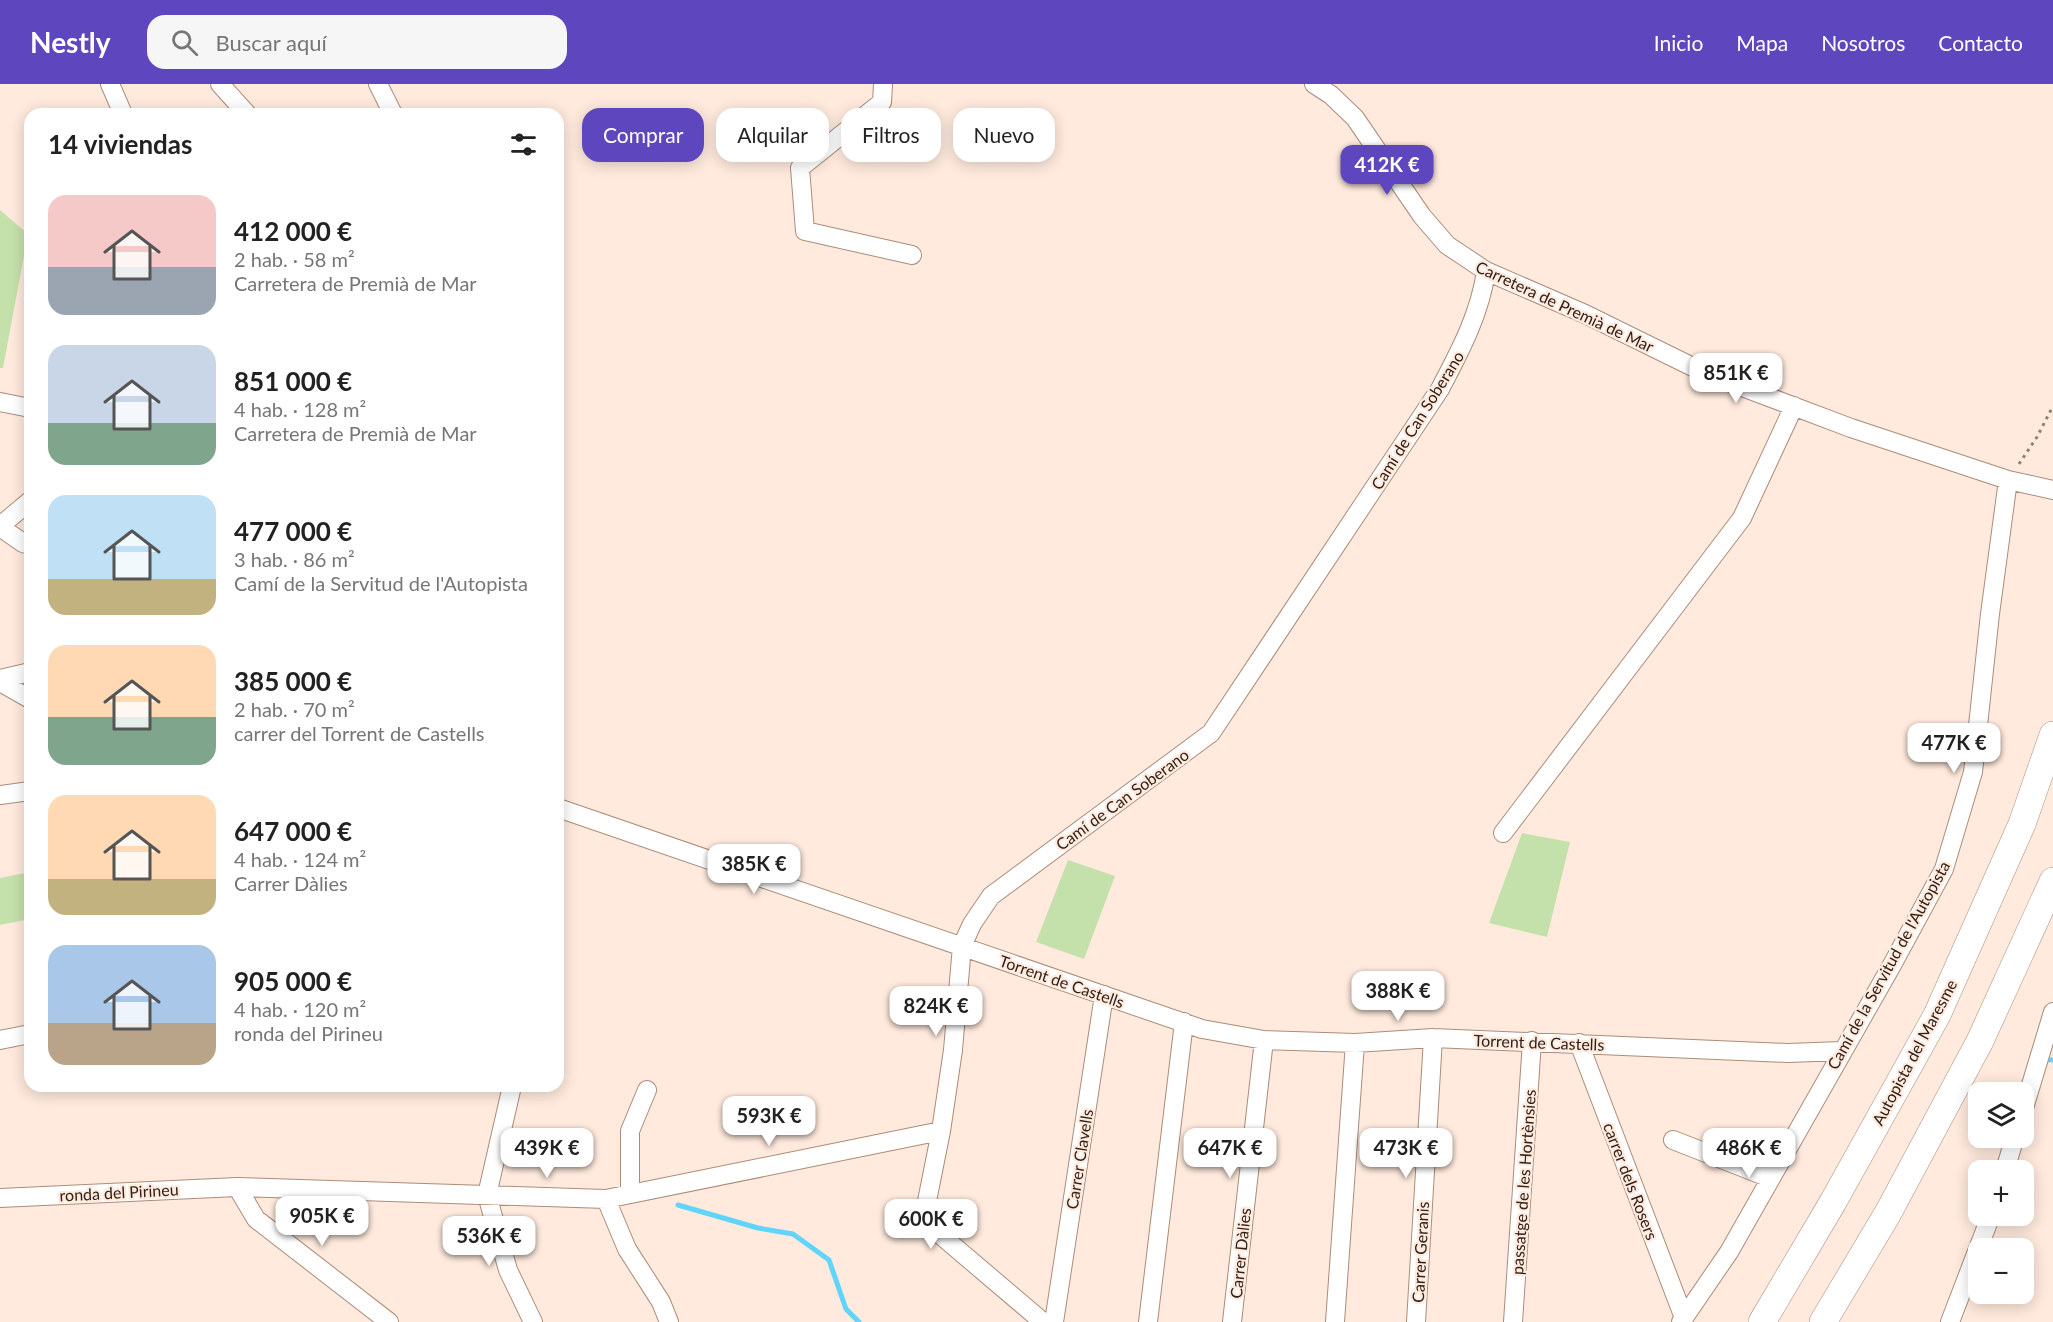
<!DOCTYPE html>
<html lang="es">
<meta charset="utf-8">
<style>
:root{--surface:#fff;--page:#f6f6f6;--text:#222;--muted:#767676;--accent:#5d46be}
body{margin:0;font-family:Lato,sans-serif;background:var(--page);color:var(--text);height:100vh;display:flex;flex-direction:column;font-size:22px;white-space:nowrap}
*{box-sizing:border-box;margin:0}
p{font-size:20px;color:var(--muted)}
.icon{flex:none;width:33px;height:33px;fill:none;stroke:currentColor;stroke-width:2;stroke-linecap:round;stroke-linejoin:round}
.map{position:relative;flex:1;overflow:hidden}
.side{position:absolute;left:24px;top:24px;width:540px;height:984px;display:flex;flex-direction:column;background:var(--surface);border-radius:18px;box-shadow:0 3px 15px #0003}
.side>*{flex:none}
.guide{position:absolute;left:582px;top:24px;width:570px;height:54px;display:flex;gap:12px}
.controls{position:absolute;left:1968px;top:998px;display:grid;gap:12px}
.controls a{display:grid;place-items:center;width:66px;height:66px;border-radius:12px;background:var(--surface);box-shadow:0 3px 15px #0003;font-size:30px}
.price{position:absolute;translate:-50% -51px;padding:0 14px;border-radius:12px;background:#fff;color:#222;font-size:20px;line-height:39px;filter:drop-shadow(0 2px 3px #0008)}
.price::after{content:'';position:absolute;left:50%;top:36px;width:18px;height:14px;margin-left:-9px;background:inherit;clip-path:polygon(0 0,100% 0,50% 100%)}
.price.on{background:var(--accent);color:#fff}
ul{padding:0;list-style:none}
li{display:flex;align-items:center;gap:18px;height:150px;padding:0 24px}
li span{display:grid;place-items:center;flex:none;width:168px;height:120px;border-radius:18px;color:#555}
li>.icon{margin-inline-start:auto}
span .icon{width:72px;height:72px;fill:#fffc;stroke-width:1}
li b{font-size:26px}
h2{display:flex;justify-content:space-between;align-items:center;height:72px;padding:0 24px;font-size:26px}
.tag{padding:0 21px;border-radius:18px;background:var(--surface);box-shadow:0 3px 15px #0003;font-size:21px;line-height:54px}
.tag.on{background:var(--accent);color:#fff}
header{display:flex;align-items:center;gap:36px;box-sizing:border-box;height:84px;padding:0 30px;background:var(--accent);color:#fff}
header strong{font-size:28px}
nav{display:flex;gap:33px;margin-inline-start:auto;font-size:21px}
.search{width:420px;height:54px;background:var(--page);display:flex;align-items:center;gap:15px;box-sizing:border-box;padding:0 21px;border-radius:18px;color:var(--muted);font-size:22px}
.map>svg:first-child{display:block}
.green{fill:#c5e1ab}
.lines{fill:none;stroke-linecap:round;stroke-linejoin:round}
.stream{stroke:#60d4f9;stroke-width:5}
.minor-casing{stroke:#ac8c78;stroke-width:20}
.highway-casing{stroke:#ac8c78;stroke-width:28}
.path{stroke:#8f7f74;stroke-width:3;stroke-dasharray:3 4.5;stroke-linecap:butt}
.minor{stroke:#fff;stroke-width:18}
.highway{stroke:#fff;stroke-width:27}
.labels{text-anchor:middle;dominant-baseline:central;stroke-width:4.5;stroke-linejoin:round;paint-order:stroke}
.street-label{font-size:16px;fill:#2e2119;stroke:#ffeadd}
</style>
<header>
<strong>Nestly</strong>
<div class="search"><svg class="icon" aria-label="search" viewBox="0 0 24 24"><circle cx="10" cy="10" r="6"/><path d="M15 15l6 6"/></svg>Buscar aquí</div>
<nav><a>Inicio</a><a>Mapa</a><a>Nosotros</a><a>Contacto</a></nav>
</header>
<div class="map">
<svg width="2053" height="1238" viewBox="0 0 2053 1238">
<rect width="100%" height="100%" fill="#ffeadd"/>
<path class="green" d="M0,126L28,150L3,284H0Z
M1522,749L1570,758L1547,853L1489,839Z
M1068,776L1115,792L1084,875L1036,858Z
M30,788V835L0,841V794Z"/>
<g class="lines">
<path class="stream" d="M2041,975L2053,976
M678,1121L758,1144L793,1150L829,1176L846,1225L859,1238"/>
<defs>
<path id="minor" d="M110,0L123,30
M220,0L247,30
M378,0L393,30
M883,0L882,18L800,84L805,147L912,171
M1314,0L1331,11L1355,34L1422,132L1447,161L1486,187L1585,230L1705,289L1851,344L2008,396L2053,406
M0,318L30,324
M0,442L30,417
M0,443L23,459L30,461
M0,595L30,588
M0,598L30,615
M0,711L30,707
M558,724L1202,945L1264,956L1355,959L1433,954L1788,969L1842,967
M1503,749L1742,434L1794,322
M0,956L30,950
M1579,959L1684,1234
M512,1002L487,1111L508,1186L533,1238
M2024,1024L2053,928
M1673,1056L1770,1094
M2005,1086L2015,1053
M237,1103L256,1135L389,1238
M630,1109V1047L647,1006
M0,1114L237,1103L606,1115L941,1047
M606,1115L627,1165L661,1218L669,1238
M1043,1238L930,1142L927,1117L941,1047L953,966L962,862L972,840L991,812L1211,649L1440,305C1460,267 1480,230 1486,187
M1054,1238L1104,911
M1148,1238L1184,938
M1232,1238L1264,956
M1335,1238L1355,959
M1416,1238L1433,954
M1513,1238L1532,957
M1681,1238L1729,1168L1892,881L1944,785L1973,688L1990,530L2008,396
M1950,1238L1991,1131"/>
<path id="highway" d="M1762,1238L1833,1118L1937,931L2022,740L2053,651
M1823,1238L1888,1129L1980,957L2053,797"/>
</defs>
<use href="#minor" class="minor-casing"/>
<use href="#highway" class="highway-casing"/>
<path class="path" d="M2019,380L2037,353L2053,322"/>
<use href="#minor" class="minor"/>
<use href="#highway" class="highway"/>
</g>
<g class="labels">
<g class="street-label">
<text transform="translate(1565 222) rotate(25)">Carretera de Premià de Mar</text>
<text transform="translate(1417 336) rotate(-58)">Camí de Can Soberano</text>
<text transform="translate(1122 715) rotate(-36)">Camí de Can Soberano</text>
<text transform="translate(1888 881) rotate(-61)">Camí de la Servitud de l'Autopista</text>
<text transform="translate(1062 897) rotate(19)">Torrent de Castells</text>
<text transform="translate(1539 958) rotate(2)">Torrent de Castells</text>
<text transform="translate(1914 968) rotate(-62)">Autopista del Maresme</text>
<text transform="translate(1079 1075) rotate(-81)">Carrer Clavells</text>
<text transform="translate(1631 1097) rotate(69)">carrer dels Rosers</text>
<text transform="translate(1523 1098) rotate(-86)">passatge de les Hortènsies</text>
<text transform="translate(119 1108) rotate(-3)">ronda del Pirineu</text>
<text transform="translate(1420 1168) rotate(-87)">Carrer Geranis</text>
<text transform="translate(1240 1169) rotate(-84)">Carrer Dàlies</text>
</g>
</g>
</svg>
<div class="controls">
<a><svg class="icon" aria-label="layers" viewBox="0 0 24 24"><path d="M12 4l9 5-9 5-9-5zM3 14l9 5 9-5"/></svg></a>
<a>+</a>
<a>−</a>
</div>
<b class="price on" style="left:1387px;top:112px">412K €</b>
<b class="price" style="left:1736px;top:320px">851K €</b>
<b class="price" style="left:1954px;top:690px">477K €</b>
<b class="price" style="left:754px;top:811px">385K €</b>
<b class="price" style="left:1398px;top:938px">388K €</b>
<b class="price" style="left:936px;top:953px">824K €</b>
<b class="price" style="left:769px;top:1063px">593K €</b>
<b class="price" style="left:547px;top:1095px">439K €</b>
<b class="price" style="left:1230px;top:1095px">647K €</b>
<b class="price" style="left:1406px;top:1095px">473K €</b>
<b class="price" style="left:1749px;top:1095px">486K €</b>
<b class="price" style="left:322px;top:1163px">905K €</b>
<b class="price" style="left:931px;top:1166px">600K €</b>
<b class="price" style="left:489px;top:1183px">536K €</b>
<div class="guide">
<a class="tag on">Comprar</a>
<a class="tag">Alquilar</a>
<a class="tag">Filtros</a>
<a class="tag">Nuevo</a>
</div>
<section class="side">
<h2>14 viviendas<svg class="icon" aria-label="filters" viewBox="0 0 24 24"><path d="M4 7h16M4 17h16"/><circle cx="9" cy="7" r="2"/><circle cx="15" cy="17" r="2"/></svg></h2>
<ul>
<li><span style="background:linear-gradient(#f6c9c9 60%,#9aa5b1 0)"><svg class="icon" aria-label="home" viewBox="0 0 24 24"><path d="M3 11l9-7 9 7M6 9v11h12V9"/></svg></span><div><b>412 000 €</b><p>2 hab. · 58 m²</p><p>Carretera de Premià de Mar</p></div></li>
<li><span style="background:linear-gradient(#c9d6e8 65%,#7fa58c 0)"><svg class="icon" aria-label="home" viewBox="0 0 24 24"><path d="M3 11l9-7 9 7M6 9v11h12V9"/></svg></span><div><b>851 000 €</b><p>4 hab. · 128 m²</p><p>Carretera de Premià de Mar</p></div></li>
<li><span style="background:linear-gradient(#bfe0f5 70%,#c2b280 0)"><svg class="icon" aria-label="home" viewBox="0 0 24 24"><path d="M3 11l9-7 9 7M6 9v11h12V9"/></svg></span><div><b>477 000 €</b><p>3 hab. · 86 m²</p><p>Camí de la Servitud de l'Autopista</p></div></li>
<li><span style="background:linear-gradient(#ffd9b3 60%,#7fa58c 0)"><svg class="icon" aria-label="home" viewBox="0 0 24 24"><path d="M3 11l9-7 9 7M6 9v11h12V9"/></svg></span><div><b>385 000 €</b><p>2 hab. · 70 m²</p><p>carrer del Torrent de Castells</p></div></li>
<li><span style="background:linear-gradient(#ffd9b3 70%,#c2b280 0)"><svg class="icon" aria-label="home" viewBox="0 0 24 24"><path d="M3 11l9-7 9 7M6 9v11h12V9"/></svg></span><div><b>647 000 €</b><p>4 hab. · 124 m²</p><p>Carrer Dàlies</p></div></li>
<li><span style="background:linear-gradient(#a9c7e8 65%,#b9a48a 0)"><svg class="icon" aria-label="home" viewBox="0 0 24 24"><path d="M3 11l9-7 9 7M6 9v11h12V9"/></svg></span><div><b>905 000 €</b><p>4 hab. · 120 m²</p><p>ronda del Pirineu</p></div></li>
</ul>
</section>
</div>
